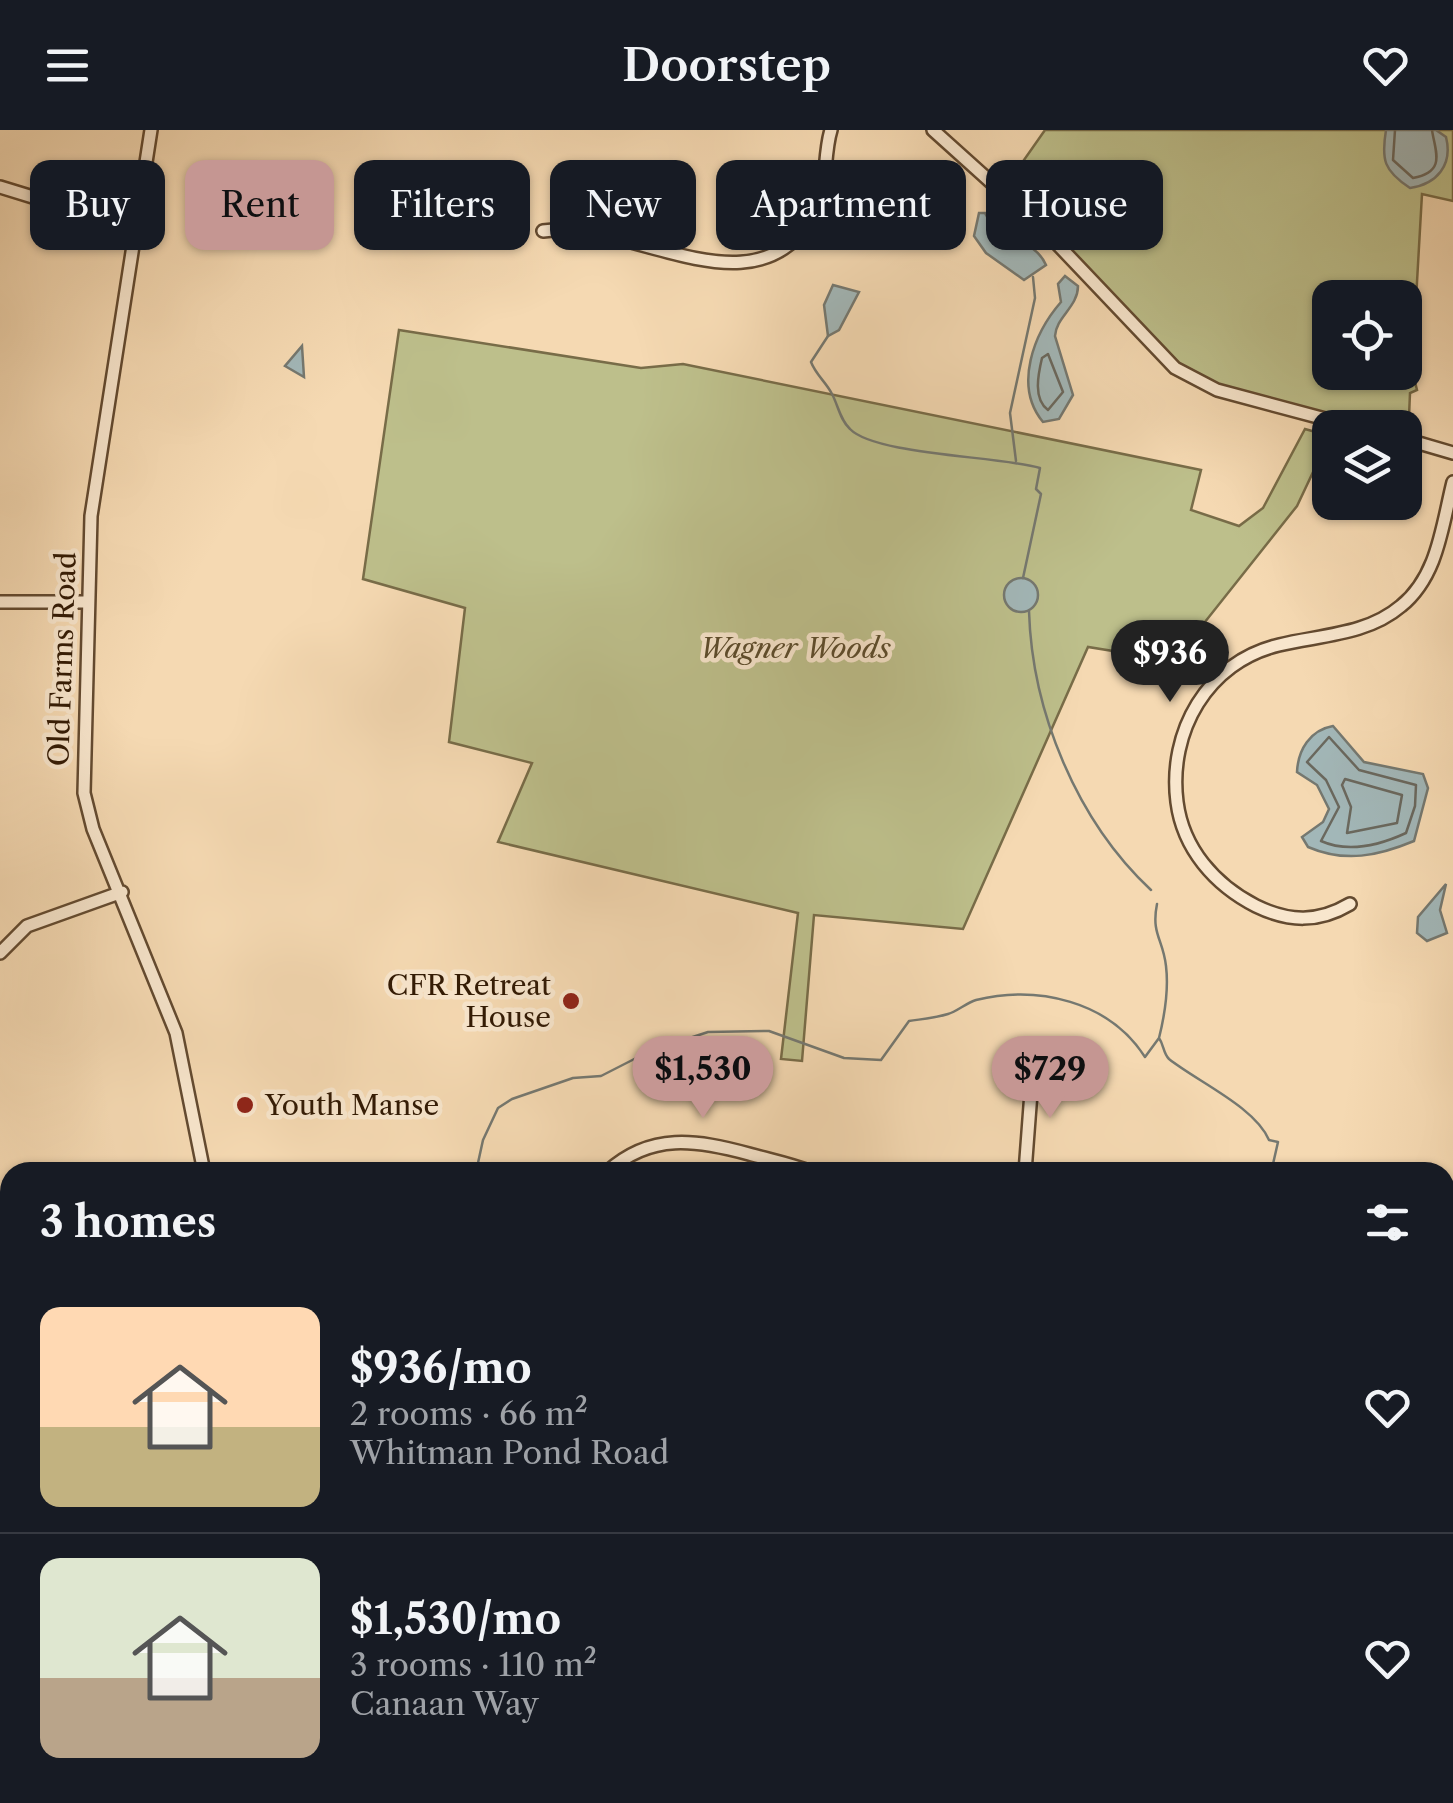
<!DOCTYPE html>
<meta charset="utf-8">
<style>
:root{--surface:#171b24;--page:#242831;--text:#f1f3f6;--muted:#9ea1a6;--line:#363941;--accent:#c59692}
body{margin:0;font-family:"Libre Caslon Text",serif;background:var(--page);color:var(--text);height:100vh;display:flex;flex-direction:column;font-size:38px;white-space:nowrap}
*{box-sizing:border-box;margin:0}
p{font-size:32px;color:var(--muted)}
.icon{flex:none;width:55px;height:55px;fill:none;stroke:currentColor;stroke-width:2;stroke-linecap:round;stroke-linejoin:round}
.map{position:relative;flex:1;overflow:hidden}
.panel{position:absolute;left:0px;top:1032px;width:1455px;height:642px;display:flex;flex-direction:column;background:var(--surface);border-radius:30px 30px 0 0;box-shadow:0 2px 8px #0004}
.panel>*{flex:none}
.banner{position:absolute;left:30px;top:30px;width:1395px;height:90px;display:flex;gap:20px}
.fabs{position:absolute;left:1312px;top:150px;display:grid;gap:20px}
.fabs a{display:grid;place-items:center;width:110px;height:110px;border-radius:20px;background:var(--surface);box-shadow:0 2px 8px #0004;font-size:50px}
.price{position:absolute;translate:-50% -85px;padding:0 22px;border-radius:35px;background:var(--accent);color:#111;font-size:32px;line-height:65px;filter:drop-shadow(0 2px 5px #0008)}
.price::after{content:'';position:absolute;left:50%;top:60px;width:30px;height:22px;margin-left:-15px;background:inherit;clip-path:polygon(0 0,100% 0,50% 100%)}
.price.current{background:#222;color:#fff}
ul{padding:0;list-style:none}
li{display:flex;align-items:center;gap:30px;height:250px;padding:0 40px}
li+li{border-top:2px solid var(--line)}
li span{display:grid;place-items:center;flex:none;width:280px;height:200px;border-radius:20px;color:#555}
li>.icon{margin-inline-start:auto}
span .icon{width:120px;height:120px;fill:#fffc;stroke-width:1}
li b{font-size:42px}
h2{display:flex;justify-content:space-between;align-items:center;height:120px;padding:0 40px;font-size:42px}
.pill{padding:0 35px;border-radius:20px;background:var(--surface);box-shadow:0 2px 8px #0004;font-size:35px;line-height:90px}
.pill.current{background:var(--accent);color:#111}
header{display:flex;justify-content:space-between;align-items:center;height:130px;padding:0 40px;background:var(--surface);font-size:45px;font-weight:600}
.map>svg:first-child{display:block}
.green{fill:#bdbf8b;stroke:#786c48;stroke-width:2.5;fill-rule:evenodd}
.water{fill:#a2b7b8;stroke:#757870;stroke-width:2.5}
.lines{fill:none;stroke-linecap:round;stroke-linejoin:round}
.shore{stroke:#6a685e;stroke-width:2.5}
.stream{stroke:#757870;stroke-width:2.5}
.minor-casing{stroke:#634a30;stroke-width:16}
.minor{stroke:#f8e6cd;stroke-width:11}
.poi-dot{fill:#8f2418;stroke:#f8e6cd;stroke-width:4}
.labels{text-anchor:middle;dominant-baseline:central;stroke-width:9;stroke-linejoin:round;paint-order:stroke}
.park-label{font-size:28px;font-style:italic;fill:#5c4c2c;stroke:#f8e6cd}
.street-label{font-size:28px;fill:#321a04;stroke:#f8e6cd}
.poi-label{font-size:28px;fill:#321a04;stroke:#f8e6cd;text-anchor:end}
</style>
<header><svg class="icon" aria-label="menu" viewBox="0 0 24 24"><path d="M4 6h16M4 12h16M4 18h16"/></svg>Doorstep<svg class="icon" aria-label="heart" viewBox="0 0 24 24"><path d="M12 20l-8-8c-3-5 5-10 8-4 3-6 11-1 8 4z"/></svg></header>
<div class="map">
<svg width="1453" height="1673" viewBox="0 0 1453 1673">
<rect width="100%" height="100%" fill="#f5d9b2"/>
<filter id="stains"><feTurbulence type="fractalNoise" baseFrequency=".002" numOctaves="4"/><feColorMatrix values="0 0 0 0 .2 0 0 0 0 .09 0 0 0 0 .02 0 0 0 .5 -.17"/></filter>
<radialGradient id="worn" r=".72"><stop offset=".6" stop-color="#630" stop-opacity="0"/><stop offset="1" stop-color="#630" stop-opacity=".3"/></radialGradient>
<path class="green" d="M1045,0H1453V71L1422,64L1412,240L1417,260L1410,263L1408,310L1405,298L1357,297L1217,260L1175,238L1043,99L1036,54L1010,50ZM1330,168H1405V242H1330Z
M399,200L641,238L683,234L1201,340L1191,380L1239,396L1263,378L1305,299L1330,306L1297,376L1174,531L1088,517L963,799L814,785L802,931L781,929L798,783L498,712L532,633L449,612L465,478L363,449Z
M10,1445V1665H1140V1673H0V1458Z"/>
<path class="water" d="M1386,0H1436L1446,7C1453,35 1437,54 1410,58C1384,41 1381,30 1386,0Z
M979,83H985C998,111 1034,107 1046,135L1024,150L986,123L974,106Z
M1065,146L1078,156C1078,177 1056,187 1055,206L1073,265L1059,289L1043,292C1013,256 1034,203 1061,172L1058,154Z
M833,155L859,162L839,200L828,206L824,175Z
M302,216L304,247L285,236Z
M1004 465a17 17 0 1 1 34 0a17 17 0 1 1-34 0Z
M1333,596L1364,632L1423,644L1428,658L1414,711C1378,726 1345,733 1308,717L1302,707L1323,692L1329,679L1317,655L1297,642C1298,620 1310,600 1333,596Z
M1446,754L1440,780L1447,803L1427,811L1417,803L1418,787Z"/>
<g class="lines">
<path class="shore" d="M1395,0L1393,30L1413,48C1447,42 1435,21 1432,0
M1048,224L1063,262L1048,280C1033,269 1038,245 1042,228Z
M1329,607L1359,640L1416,655L1415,676L1406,703C1380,715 1348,723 1321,711L1339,677L1326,650L1307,632Z
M1345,649L1402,665L1397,693L1347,703L1351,677L1342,655Z"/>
<path class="stream" d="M828,206L811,232C816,245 826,252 832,264C838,275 840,290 850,299C875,325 999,326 1040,338L1036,359L1041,364L1023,448
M1016,331L1010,283L1035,168L1033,147
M1029,481C1032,582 1077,691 1151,760
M1157,774C1151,804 1163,809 1166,836C1169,861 1165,884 1159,908
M476,1042L483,1010L498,978L512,969L573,948L601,946L650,921L708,902L769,901L844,928L881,930L909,891C922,889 935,888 948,884C958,881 966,873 976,870C1038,855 1109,871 1145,927L1159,908C1164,915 1163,923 1169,929C1198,952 1255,977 1269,1010L1278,1012L1273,1034L1281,1042
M0,1226L10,1216
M1445,1247L1453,1254
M1445,1487L1453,1477"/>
<defs>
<path id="minor" d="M151,0L91,386L84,663L93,699L176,903L204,1042
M933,0L1043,99L1175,238L1217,260L1359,298
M0,57L49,72L136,90
M543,101C634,89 754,189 815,84C828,61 823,25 831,0
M1405,309L1453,323
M0,472H88
M1350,774C1318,793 1289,792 1256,776C1215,755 1183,719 1177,672C1168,602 1207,532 1279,515C1320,505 1367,505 1401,476C1438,446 1442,396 1453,352
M0,823L27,796L122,762
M607,1042C651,1002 697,1010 749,1024C770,1030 791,1034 811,1042
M1025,1042L1033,936
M0,1092H10
M1445,1404L1453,1386
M0,1444L10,1431
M1208,1673L1211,1665
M1418,1673L1422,1665"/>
</defs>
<use href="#minor" class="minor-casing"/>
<use href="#minor" class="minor"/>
</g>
<g class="poi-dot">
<circle cx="571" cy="871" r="10"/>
<circle cx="245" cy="975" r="10"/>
</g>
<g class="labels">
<g class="park-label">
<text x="795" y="518">Wagner Woods</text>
</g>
<g class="street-label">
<text transform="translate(62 529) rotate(-88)">Old Farms Road</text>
</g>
<g class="poi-label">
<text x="551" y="855">CFR Retreat<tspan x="551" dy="32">House</tspan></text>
<text x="265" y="975" text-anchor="start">Youth Manse</text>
</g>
</g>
<rect width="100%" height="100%" filter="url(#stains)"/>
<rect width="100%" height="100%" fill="url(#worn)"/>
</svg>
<div class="fabs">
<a><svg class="icon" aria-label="locate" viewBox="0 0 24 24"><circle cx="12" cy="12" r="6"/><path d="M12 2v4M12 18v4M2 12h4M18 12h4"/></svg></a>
<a><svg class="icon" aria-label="layers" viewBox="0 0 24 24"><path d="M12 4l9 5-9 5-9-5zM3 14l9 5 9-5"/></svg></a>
</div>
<b class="price current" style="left:1170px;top:575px">$936</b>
<b class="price" style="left:703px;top:991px">$1,530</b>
<b class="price" style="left:1050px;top:991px">$729</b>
<div class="banner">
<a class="pill">Buy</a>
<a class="pill current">Rent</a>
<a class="pill">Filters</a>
<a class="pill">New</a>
<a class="pill">Apartment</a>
<a class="pill">House</a>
</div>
<section class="panel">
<h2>3 homes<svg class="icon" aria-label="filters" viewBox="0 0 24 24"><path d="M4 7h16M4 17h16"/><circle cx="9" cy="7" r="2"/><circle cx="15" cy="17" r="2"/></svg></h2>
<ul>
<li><span style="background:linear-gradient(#ffd9b3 60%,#c2b280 0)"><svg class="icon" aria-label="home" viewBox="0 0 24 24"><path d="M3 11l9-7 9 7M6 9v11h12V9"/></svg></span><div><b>$936/mo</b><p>2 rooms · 66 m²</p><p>Whitman Pond Road</p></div><svg class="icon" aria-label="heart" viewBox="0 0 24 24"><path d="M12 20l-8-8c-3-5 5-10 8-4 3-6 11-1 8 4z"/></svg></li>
<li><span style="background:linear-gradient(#dfe7d0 60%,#b9a48a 0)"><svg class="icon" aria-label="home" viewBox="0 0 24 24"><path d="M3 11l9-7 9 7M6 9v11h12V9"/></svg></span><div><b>$1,530/mo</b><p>3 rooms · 110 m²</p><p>Canaan Way</p></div><svg class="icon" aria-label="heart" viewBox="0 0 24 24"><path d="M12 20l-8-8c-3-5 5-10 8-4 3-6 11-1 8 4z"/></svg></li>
</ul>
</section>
</div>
